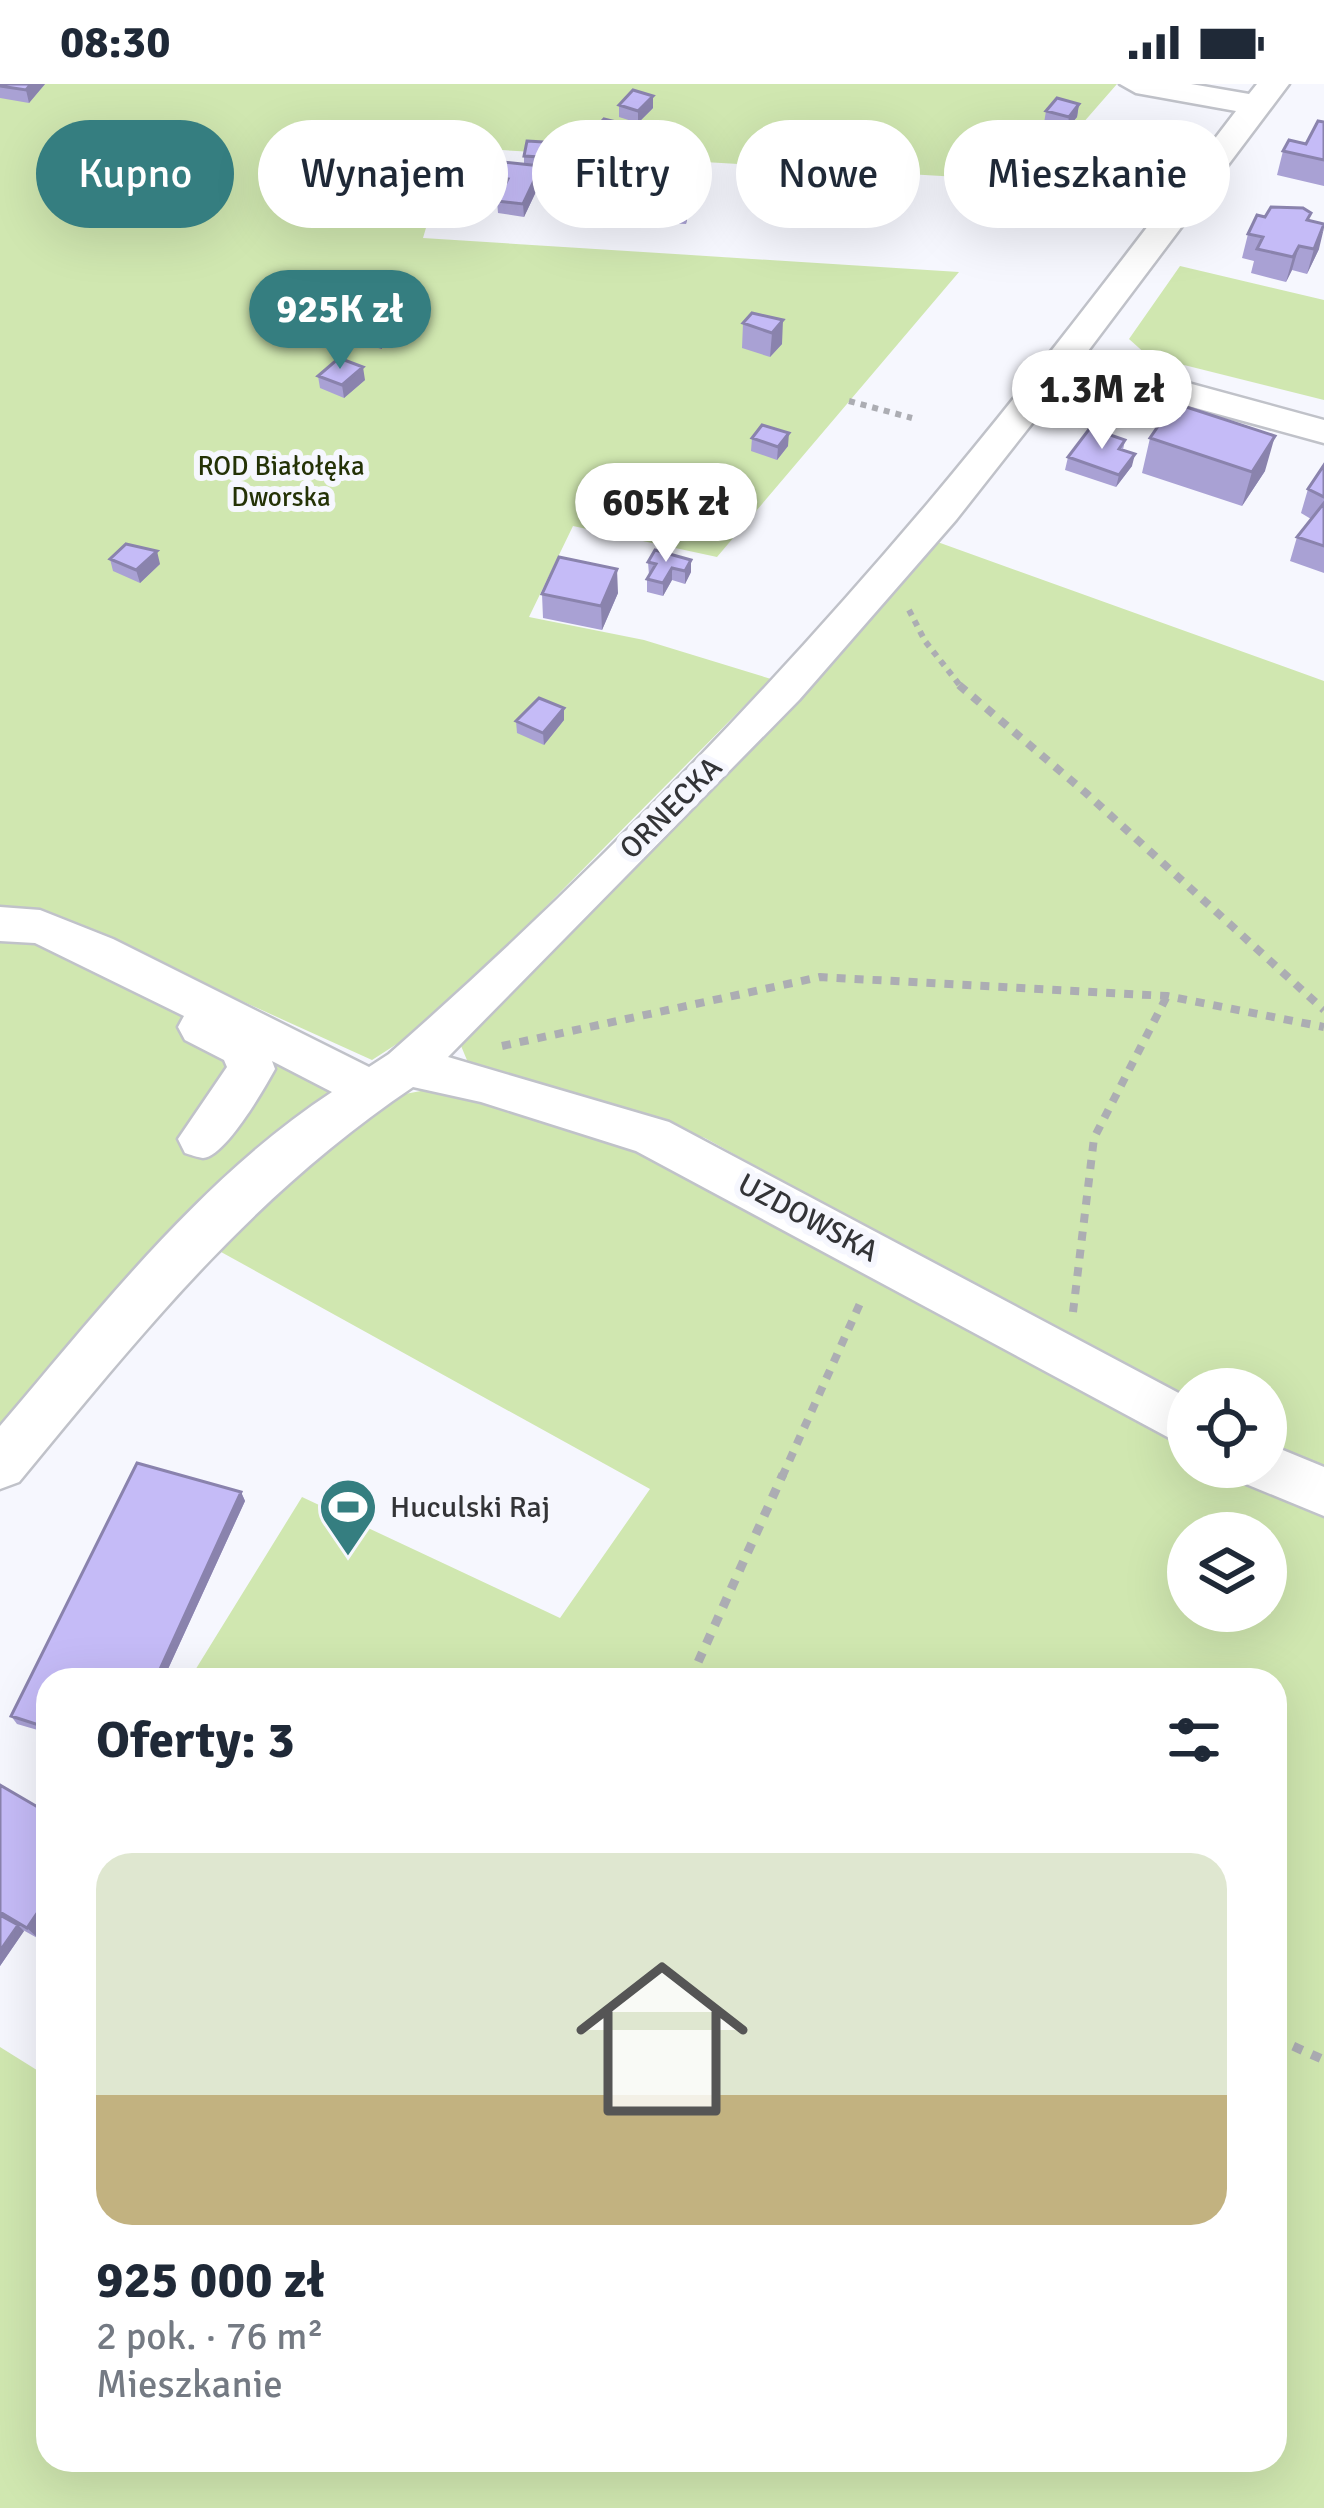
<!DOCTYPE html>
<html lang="pl">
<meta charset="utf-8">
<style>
:root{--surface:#fff;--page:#f2f2f3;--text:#1f2937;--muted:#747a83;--line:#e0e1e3;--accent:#357e80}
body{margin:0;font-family:Signika,sans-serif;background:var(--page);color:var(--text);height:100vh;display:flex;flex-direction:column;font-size:45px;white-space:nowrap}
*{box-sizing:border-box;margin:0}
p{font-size:39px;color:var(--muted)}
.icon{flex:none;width:66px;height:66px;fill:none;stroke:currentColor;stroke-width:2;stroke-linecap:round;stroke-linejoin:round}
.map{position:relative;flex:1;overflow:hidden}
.side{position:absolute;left:36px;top:1584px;width:1251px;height:804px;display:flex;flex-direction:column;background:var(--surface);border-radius:36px;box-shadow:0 12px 48px #0002}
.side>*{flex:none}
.guide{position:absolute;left:36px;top:36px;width:1254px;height:108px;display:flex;gap:24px}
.controls{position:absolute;left:1167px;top:1284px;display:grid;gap:24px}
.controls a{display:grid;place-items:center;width:120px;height:120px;border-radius:50%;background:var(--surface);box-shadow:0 12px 48px #0002;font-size:60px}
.price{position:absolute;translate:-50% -102px;padding:0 27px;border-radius:42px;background:#fff;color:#222;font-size:39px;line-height:78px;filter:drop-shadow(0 3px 6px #0008)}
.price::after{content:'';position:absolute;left:50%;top:72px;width:36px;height:27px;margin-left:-18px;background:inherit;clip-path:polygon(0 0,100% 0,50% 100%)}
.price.on{background:var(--accent);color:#fff}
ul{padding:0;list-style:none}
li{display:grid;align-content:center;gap:24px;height:636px;padding:0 60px}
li+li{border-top:3px solid var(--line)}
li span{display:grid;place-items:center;height:372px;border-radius:36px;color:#555}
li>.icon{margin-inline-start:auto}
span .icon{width:216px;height:216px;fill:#fffc;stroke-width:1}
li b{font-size:51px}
h2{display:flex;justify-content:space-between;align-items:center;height:144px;padding:0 60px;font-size:51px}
.tag{padding:0 42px;border-radius:54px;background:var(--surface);box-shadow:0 12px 48px #0002;font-size:42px;line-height:108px}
.tag.on{background:var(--accent);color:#fff}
.status{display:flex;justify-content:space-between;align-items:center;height:84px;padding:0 60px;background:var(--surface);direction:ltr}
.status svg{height:33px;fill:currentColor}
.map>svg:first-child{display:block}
.green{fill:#d0e7b0;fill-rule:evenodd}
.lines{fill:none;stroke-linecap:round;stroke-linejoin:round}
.minor-casing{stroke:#c0c2c9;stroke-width:5}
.path-far2{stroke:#acadb3;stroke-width:6;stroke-dasharray:6 6;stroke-linecap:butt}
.path-far1{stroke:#acadb3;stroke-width:8;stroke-dasharray:9 9;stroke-linecap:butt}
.path{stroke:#acadb3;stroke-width:9;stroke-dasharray:10 10;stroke-linecap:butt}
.minor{fill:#fff;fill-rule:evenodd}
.wall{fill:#a9a1d4}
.shaded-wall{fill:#8a83ad}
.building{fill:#c5bbf7;stroke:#8a83ad;stroke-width:3}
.labels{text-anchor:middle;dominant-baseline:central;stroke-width:12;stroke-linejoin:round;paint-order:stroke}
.far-park-label{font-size:27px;fill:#243206;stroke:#f6f7fe}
.street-label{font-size:30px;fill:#333437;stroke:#f6f7fe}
.poi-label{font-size:30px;fill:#333437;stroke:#f6f7fe;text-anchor:start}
</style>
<div class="status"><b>08:30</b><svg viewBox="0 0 49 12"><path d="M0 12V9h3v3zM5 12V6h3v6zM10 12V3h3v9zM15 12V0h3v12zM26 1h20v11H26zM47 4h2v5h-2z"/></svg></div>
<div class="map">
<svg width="1324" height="2424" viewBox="0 0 1324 2424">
<rect width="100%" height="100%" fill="#f6f7fe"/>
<path class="green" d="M0,0H1117L1027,103L993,95L450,63L423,154L959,188L717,473L573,442L529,533L644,556L771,595L434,936L372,976L36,824L0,823Z
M1180,182L1324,216V316L1148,272L1129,255Z
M932,456L1324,597V1390L1266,1365V1305H1188V1322L705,1054L469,981L459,957Z
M0,851L37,853L330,1007C195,1103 100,1242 0,1371Z
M447,1002L586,1044L814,1152L1188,1357V1383H1236L1324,1421V2424H0V1963L48,1993V2376H1275V1596H189L302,1413L560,1534L650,1405L212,1163L384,1014ZM1188,1449H1266V1527H1188Z"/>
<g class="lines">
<defs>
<path id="minor" d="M1120,0H1191L1249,10L1257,0H1289L1085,271L1324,336V359L1071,290L956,436L799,616L448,973L669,1038L1188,1314V1364L636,1067L481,1018L413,1003C251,1112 142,1249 19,1398L0,1405V1342C101,1224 201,1094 332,1008L272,977L275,985C264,1005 225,1073 203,1074C200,1074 188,1070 185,1069L178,1055L227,983L224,976L185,956L178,943L184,932L35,859L0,857V823L40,826L113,855L369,983L389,970C581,801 763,614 928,419C1035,292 1135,159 1236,27L1136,9Z
M1266,1359L1324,1383V1432L1246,1400L1238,1383H1266Z"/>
</defs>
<use href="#minor" class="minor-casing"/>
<path class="path-far2" d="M849,317L912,334
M909,526L925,557L962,604"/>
<path class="path-far1" d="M959,601L1086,709L1324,926
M502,962L820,893L1167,912L1324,943
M1073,1228L1094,1054L1167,912
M782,1393L862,1215"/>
<path class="path" d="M690,1596L783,1390
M1275,1954L1324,1976"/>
<use href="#minor" class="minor"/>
</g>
<path class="wall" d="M0,0H45L29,19L0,14Z
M1079,20L1077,33L1067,45L1044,39L1046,27Z
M619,21L653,24L638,39L619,33Z
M1324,38V102L1277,91L1283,67L1306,60Z
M594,46L637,55L627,66L595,59Z
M524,72H577L574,87L542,85V95L524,133L498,129L497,117L502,107L497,106L496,93L524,80Z
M706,77L705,101L702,120H690L686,140L646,138L644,90Z
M613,104V109L624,123L619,135L579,130V118Z
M1309,136L1319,165L1307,190L1292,186L1286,198L1251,189L1254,177L1242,174L1248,150Z
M752,229L782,260L770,273L742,264L743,239Z
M354,244L395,252L381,265L356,256Z
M318,292L365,296L344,314L320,304Z
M752,354L788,362L777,376L751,367Z
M1150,354L1265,387L1242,422L1142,389Z
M1125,356L1123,366L1132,382L1116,403L1065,386L1068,373Z
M1324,381V489L1290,477L1297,453L1311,435L1301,429L1308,405Z
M745,411L724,433L704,424V412Z
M110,475L160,480L140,499L113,487Z
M691,476V488L685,500L672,496L663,512L647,508V495L649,491L648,478Z
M618,509L602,546L543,534L542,510Z
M564,636L544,661L517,649L516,637Z
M137,1379L241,1408L245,1417L163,1596H48V1649L17,1640L11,1632Z
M0,1701L39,1855L23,1846L24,1847L0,1882Z"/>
<path class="shaded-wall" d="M31,0H45L29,19L26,6Z
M653,12V24L638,39V27Z
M1079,20L1077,33L1067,45L1069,33Z
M636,43L637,55L627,66V54Z
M706,77L705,101L702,120L703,96Z
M541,82L542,95L524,133L523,120Z
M691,95L690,120L686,140L687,116Z
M624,110V123L619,135V123Z
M1324,144L1319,165L1307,190L1314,165Z
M1299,162L1292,186L1286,198L1293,173Z
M783,236L782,260L770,273L772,249Z
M393,240L395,252L381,265L380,252Z
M363,283L365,296L344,314L342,301Z
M789,349L788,362L777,376L778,363Z
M1275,352L1265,387L1242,422L1252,388Z
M1135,370L1132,382L1116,403L1119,391Z
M745,399V411L724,433L725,420Z
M157,467L160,480L140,499L136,486Z
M691,476V488L685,500V487Z
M672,484V496L663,512V499Z
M617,485L618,509L602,546L601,522Z
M564,624V636L544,661L543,649Z
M241,1408L245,1417L163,1596H155Z
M48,1813V1842L39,1855L27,1844Z
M18,1841L24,1847L0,1882V1867Z"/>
<path class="building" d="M0,0H31L26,6L0,2Z
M633,6L653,12L638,27L619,21Z
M1057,14L1079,20L1069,33L1046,27Z
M604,35L636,43L627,54L594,46Z
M1318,37L1324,38V76L1283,67L1289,56L1306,60Z
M527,57L577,60L573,75L524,72Z
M647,73L706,77L703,96L691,95L687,116L645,113L650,90H644Z
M503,78L541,82L523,120L497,117L508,95L496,93Z
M613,104L611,108L624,110L619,123L579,118L583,105Z
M1271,123L1303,124L1311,129L1307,136L1324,140L1314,165L1299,162L1293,173L1257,165L1263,153L1248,150L1257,131L1265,133Z
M752,229L783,236L772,249L743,239Z
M368,231L393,240L380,252L354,244Z
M339,274L363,283L342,301L318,292Z
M1174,319L1275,352L1252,388L1150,354Z
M762,341L789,349L778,363L752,354Z
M1090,344L1125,356L1119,365L1135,370L1119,391L1068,373Z
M1324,381V413L1308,405Z
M720,395L745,399L725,420L704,412Z
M1324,419V462L1297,453Z
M126,460L157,467L136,486L110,475Z
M655,466L691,476L685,487L672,484L663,499L647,495L656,480L648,478Z
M559,473L617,485L601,522L542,510Z
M539,614L564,624L543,649L516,637Z
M137,1379L241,1408L155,1596H48V1644L11,1632Z
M0,1701L48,1729V1813L27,1844L0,1828Z
M0,1831L18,1841L0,1867Z"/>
<defs>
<symbol id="stadium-pin" viewBox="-11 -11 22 30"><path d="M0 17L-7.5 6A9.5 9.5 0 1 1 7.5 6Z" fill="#357e80" stroke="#f6f7fe"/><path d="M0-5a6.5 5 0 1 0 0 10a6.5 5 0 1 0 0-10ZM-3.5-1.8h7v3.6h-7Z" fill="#fff"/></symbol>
</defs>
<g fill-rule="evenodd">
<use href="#stadium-pin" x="315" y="1390" width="66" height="90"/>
</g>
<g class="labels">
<g class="far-park-label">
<text x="281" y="382">ROD Białołęka<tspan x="281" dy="31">Dworska</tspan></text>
</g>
<g class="street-label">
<text transform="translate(671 724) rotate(-45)">ORNECKA</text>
<text transform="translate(808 1134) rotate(28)">UZDOWSKA</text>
</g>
<g class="poi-label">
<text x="390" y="1423">Huculski Raj</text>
</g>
</g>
</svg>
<div class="controls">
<a><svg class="icon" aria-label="locate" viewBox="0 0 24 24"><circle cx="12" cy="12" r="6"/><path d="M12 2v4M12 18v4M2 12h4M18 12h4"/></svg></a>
<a><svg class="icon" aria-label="layers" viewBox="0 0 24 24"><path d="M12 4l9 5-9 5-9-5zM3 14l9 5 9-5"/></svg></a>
</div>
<b class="price on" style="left:340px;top:288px">925K zł</b>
<b class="price" style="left:1102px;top:368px">1.3M zł</b>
<b class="price" style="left:666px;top:481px">605K zł</b>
<div class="guide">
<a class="tag on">Kupno</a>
<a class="tag">Wynajem</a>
<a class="tag">Filtry</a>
<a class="tag">Nowe</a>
<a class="tag">Mieszkanie</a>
</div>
<section class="side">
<h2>Oferty: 3<svg class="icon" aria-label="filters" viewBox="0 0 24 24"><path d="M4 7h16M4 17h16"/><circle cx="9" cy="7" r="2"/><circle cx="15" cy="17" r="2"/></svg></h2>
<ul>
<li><span style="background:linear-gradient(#dfe7d0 65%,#c2b280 0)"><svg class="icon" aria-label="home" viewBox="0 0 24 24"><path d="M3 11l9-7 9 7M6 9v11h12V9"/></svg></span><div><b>925 000 zł</b><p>2 pok. · 76 m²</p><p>Mieszkanie</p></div></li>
</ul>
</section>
</div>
